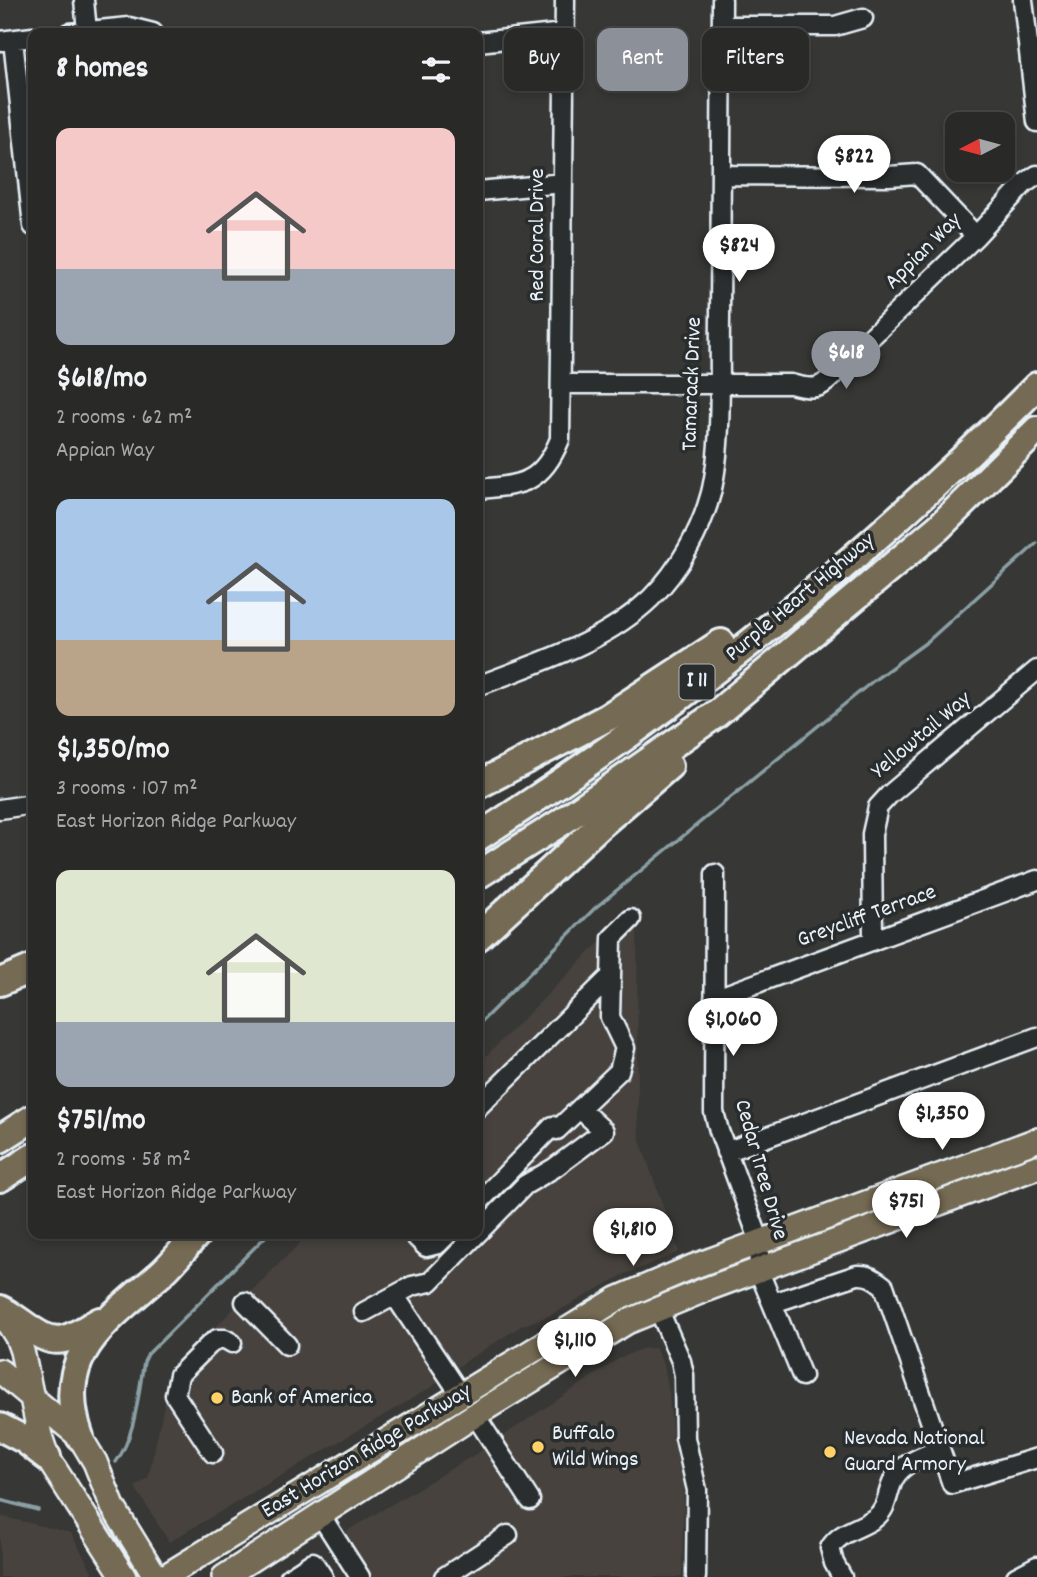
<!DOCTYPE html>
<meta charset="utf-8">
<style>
:root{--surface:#292928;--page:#353534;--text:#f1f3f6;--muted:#a5a6a8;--line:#454545;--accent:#8c9099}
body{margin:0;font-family:Dekko,sans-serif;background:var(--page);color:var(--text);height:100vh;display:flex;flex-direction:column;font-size:26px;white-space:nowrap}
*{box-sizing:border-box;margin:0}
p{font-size:23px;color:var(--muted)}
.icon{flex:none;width:38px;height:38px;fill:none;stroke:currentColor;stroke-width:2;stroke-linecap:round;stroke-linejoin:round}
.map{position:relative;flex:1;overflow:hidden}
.sheet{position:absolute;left:28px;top:28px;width:455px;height:1211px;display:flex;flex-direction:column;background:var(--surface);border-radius:14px;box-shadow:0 4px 10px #0003,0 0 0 2px var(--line)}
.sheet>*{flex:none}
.guide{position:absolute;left:504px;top:28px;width:427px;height:63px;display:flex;gap:14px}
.needle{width:46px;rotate:264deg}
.fabs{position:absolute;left:945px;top:112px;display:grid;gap:14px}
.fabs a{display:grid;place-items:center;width:70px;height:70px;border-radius:14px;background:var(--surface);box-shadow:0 4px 10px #0003,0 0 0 2px var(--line);font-size:35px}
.price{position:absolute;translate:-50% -60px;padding:0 16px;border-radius:24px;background:#fff;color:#222;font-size:23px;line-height:46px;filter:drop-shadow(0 2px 4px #0008)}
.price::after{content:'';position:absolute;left:50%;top:42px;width:21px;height:16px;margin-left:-10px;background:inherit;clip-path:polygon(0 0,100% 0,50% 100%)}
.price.current{background:var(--accent);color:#fff}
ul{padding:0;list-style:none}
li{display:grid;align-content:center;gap:14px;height:371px;padding:0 28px}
li span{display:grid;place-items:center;height:217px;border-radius:14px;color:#555}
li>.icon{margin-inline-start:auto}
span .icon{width:126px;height:126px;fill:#fffc;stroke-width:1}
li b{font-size:30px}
h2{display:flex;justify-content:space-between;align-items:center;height:84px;padding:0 28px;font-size:30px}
.pill{padding:0 24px;border-radius:14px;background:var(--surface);box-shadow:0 4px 10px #0003,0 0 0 2px var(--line);font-size:24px;line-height:63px}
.pill.current{background:var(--accent);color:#fff}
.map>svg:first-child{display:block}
.built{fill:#47433e}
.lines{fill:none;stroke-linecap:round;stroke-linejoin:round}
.stream{stroke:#8aa0a5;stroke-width:3.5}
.minor-casing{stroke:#e8f1f8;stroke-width:23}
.major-casing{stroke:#e8f1f8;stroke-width:28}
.highway-casing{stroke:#e8f1f8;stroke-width:32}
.minor{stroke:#2a2d2e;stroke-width:18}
.major{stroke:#756b52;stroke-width:23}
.highway{stroke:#756b52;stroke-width:26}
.poi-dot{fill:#ffd166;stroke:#2a2d2e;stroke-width:2.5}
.labels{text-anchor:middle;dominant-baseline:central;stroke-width:7;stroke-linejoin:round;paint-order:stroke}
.shield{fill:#2a2d2e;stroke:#afb6bb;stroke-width:2}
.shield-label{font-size:21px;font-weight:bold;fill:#e8f1f8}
.street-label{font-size:23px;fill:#e8f1f8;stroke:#2a2d2e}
.poi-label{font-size:23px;fill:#e8f1f8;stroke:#2a2d2e;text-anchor:start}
</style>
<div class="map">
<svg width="1037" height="1577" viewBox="0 0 1037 1577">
<rect width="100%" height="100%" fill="#373735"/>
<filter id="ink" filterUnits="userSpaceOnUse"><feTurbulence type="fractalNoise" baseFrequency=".0143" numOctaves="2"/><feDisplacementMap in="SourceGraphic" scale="14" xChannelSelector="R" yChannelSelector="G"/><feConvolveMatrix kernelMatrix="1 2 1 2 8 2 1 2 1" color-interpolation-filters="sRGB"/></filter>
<g filter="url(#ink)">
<path class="built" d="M637,905L638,1118L640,1140L679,1252L623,1275L553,1314L521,1326L466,1361L430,1388L169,1542L135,1487L148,1478L172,1370L309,1234H478V1064Z
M655,1348L664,1366L669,1391L673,1441L684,1484L682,1577H360L335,1538L479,1452L620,1358L641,1349Z
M0,1516L71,1533L95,1577H0Z"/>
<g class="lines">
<path class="stream" d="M478,1025L595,908L873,681L928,641L1037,543
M116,1462C136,1435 138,1394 144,1362L148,1354L268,1234
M0,1500L38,1510"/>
<defs>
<path id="minor" d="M84,0L87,31
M1023,0L1037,122
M722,26H835L863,18
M69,33L129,27L153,33
M13,40L33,226
M0,41L33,37
M478,42L564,33
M721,175L889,176L917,174L976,236
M478,191L563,183
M562,384H791C816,391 823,389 839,368L976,236L1024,184L1037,175
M478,489C522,485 542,484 560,439L565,0
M478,686C538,662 603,644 651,598C679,570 701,531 711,493C723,443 719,371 720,318C721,212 722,106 722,0
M0,809L33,804
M715,874L714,1112L719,1131L760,1242L758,1269L802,1376
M873,941L872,834L878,807L889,795L1037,670
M714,999L1037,880
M478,1107L611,976
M726,1152L1037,1037
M478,1203L553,1126L557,1130L619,1071L625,1048L610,1017L612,938L631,919
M478,1233L525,1185L554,1168L604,1131L580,1109
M413,1234L426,1247L438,1244L448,1234
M395,1296L461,1395
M245,1302L287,1345
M773,1303L857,1275C869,1274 875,1279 884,1286L952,1484L1037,1458
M658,1308L681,1361L684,1375L685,1438L697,1490L696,1577
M364,1312L412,1286L430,1282L477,1234
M475,1415L530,1500
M213,1453L175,1395L179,1375L209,1345L217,1339H225L232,1343
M321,1516L360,1577
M290,1577L313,1562L323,1577
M444,1577L508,1535
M842,1577L834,1563L830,1548C840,1531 860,1529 875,1518C890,1507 886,1488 897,1474C907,1461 925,1456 939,1449
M1016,1577L1037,1566"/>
<path id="major" d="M0,1310L17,1337L22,1351L40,1436L47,1457L124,1577
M0,1371L80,1437L95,1462L113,1507L156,1577
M164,1577L617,1299L692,1267L1037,1140
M224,1577L475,1415L627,1322L707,1289L1037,1167"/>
<path id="highway" d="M478,785L608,717L721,643
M478,837C679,708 869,556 1037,386
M478,875L560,823L715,715L939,527L1037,430
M478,937L599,826L669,766
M0,982L33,968
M0,1139L33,1118
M0,1178L33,1157
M0,1309C20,1318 42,1345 64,1339C77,1336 88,1327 100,1321
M0,1427L25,1440L47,1457
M80,1437C52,1357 103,1324 157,1277C172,1265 184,1248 197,1234"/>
</defs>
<use href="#minor" class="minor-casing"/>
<use href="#major" class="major-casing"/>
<use href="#highway" class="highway-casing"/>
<use href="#minor" class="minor"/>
<use href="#major" class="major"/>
<use href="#highway" class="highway"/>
</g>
</g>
<g class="poi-dot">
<circle cx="217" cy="1398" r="7"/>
<circle cx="538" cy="1447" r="7"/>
<circle cx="830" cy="1452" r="7"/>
</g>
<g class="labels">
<rect class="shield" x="679.5" y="664.5" width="35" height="35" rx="5"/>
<g class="shield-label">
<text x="697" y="682">I 11</text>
</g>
<g class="street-label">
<text transform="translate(538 235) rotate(-90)">Red Coral Drive</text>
<text transform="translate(924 252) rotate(-45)">Appian Way</text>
<text transform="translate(693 384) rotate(-88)">Tamarack Drive</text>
<text transform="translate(801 598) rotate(-40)">Purple Heart Highway</text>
<text transform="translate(922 736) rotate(-40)">Yellowtail Way</text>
<text transform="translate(867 917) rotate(-20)">Greycliff Terrace</text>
<text transform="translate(760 1170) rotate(74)">Cedar Tree Drive</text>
<text transform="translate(367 1452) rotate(-31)">East Horizon Ridge Parkway</text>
</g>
<g class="poi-label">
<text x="231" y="1398">Bank of America</text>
<text x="552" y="1434">Buffalo<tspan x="552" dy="26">Wild Wings</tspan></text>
<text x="844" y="1439">Nevada National<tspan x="844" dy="26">Guard Armory</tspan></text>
</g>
</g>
</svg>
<div class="fabs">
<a><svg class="needle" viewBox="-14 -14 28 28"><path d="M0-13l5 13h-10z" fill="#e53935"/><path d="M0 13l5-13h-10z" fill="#a5a6a8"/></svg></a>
</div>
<b class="price" style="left:854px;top:195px">$822</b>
<b class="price" style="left:739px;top:284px">$824</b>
<b class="price current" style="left:846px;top:391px">$618</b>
<b class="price" style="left:733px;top:1058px">$1,060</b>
<b class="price" style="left:942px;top:1152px">$1,350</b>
<b class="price" style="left:906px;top:1240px">$751</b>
<b class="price" style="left:633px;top:1268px">$1,810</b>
<b class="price" style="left:575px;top:1379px">$1,110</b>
<div class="guide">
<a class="pill">Buy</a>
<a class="pill current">Rent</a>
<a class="pill">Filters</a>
</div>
<section class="sheet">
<h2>8 homes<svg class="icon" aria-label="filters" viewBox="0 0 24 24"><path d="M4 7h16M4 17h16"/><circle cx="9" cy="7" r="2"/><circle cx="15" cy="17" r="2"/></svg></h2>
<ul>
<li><span style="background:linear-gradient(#f6c9c9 65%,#9aa5b1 0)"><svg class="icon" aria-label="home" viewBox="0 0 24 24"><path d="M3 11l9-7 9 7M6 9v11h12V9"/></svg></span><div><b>$618/mo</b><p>2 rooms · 62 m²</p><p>Appian Way</p></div></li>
<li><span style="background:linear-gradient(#a9c7e8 65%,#b9a48a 0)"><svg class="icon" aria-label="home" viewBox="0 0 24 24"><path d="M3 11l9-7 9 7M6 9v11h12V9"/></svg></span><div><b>$1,350/mo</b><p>3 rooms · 107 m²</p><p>East Horizon Ridge Parkway</p></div></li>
<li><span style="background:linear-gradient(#dfe7d0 70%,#9aa5b1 0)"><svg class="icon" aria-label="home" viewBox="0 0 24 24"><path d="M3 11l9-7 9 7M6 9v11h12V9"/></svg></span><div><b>$751/mo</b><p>2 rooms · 58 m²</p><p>East Horizon Ridge Parkway</p></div></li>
</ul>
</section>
</div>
